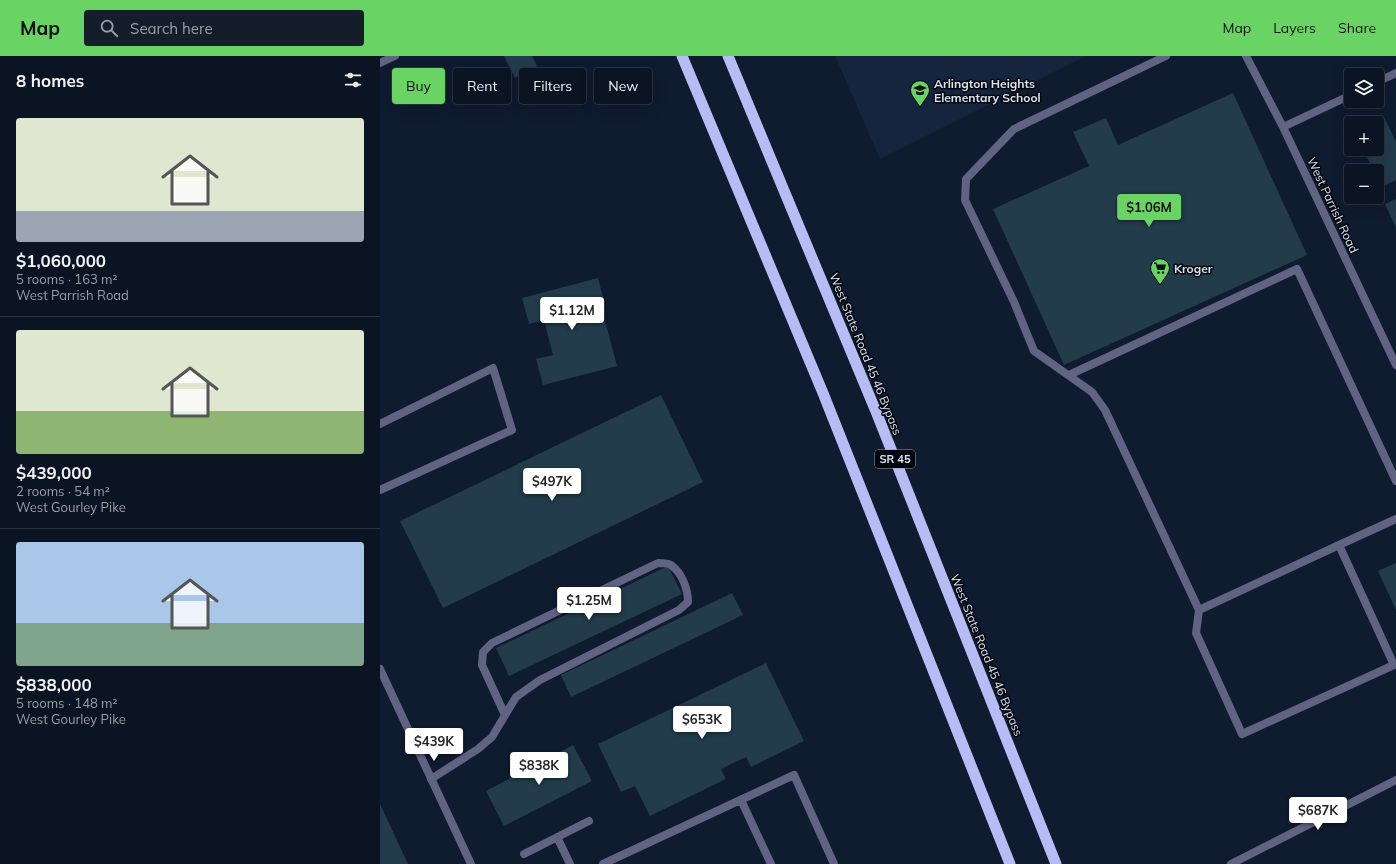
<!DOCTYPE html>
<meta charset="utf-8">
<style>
:root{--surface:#0b1422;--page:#141d2a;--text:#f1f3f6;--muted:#9a9ea5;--line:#2b3340;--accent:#69d464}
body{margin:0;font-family:Mulish,sans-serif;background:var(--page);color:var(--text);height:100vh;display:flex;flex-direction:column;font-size:15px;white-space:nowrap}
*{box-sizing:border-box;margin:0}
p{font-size:13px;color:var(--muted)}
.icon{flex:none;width:22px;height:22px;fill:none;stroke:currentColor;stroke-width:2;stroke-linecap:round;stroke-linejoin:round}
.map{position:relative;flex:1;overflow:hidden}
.details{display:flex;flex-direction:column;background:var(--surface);width:380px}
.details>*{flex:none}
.top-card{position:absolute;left:12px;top:12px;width:380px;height:36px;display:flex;gap:8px}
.tools{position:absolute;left:964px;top:12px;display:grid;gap:8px}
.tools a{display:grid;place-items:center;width:40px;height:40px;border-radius:4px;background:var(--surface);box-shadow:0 4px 16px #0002,0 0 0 1px var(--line);font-size:20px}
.price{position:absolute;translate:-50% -34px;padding:0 9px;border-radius:4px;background:#fff;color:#222;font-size:13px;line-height:26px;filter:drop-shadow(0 1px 2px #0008)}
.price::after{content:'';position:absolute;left:50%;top:24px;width:12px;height:9px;margin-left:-6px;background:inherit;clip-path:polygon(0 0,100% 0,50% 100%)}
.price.selected{background:var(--accent);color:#111}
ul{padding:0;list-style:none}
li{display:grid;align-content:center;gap:8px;height:212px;padding:0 16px}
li+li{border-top:1px solid var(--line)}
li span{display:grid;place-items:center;height:124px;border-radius:4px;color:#555}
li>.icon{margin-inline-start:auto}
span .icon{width:72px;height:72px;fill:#fffc;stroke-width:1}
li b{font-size:17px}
h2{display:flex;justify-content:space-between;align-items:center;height:48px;padding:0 16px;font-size:17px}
.pill{padding:0 14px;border-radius:4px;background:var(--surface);box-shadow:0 4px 16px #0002,0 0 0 1px var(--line);font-size:14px;line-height:36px}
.pill.selected{background:var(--accent);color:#111}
header{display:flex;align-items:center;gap:24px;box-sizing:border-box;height:56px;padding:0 20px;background:var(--accent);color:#111}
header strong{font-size:19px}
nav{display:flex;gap:22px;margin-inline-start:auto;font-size:14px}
.search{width:280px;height:36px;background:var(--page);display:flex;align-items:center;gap:10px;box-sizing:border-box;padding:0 14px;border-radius:4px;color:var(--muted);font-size:15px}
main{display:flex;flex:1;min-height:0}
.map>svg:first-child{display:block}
.built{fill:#15253e}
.building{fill:#223c4b}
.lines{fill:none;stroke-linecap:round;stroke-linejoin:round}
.service{stroke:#616382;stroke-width:8}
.minor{stroke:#616382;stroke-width:8}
.tertiary{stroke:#616382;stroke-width:8}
.trunk{stroke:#b8bcf5;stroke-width:11}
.labels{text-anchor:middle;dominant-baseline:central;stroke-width:3;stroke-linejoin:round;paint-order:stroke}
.shield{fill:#03060e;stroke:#9aa1ac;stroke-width:1}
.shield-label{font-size:11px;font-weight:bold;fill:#dae3f0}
.poi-label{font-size:12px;font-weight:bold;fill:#dae3f0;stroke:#03060e;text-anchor:start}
.street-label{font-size:12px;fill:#dae3f0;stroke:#03060e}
</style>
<header>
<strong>Map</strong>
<div class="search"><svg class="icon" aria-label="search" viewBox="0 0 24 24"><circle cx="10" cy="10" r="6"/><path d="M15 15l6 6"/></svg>Search here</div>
<nav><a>Map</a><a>Layers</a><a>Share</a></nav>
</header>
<main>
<section class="details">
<h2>8 homes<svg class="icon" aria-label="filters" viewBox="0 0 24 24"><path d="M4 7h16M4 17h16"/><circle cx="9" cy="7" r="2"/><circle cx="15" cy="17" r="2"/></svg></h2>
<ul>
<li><span style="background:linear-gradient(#dfe7d0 75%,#9aa5b1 0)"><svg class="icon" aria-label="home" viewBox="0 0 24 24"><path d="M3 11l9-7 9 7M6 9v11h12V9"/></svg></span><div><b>$1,060,000</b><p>5 rooms · 163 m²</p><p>West Parrish Road</p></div></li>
<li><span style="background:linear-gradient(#dfe7d0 65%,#8fb573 0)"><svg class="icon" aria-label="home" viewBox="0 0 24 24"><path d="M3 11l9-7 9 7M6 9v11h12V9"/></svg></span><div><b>$439,000</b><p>2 rooms · 54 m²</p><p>West Gourley Pike</p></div></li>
<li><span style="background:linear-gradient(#a9c7e8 65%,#7fa58c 0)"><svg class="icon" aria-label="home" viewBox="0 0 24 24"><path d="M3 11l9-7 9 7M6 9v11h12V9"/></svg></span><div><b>$838,000</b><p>5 rooms · 148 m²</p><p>West Gourley Pike</p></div></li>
</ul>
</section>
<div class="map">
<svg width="1016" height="808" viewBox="0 0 1016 808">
<rect width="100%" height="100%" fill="#0f1b2e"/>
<path class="built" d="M455,0H706L500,103Z"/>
<path class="building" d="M124,0H152L157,10L135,22Z
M853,37L927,199L684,309L613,153L709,110L693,76L726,62L738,89Z
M1005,63L1016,86V124L1001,131L997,122V115H994L983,93H997V66Z
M1016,143V172L1005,148Z
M218,222L225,249L221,250L237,310L163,329L156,303L173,299L164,264L149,268L142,242Z
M281,339L323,426L63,552L20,465Z
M1016,507V554L998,515Z
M288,510L302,538L129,620L116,592Z
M352,537L363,559L191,641L181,619Z
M386,607L424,685L371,711L366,701L341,713L346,723L270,760L255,730L241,736L218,688Z
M193,689L212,725L124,770L106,735Z
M0,748L28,808H0Z"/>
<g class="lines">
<path class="service" d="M786,0L634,73L586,123L585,144L634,246L654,295L712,336L725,354L819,554L816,577L862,678L1014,609L959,489L1016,463
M689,319L917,213L1016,425
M0,368L113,312L132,374L0,434
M819,554L959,489
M51,723L98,693L112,681L136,641L160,624L299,554L308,546C308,533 302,517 291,509C288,507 282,507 278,507L112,587L103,596L102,609L125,659
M361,744L391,808
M177,781L190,808
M144,798L209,765
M223,808L414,719L454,808"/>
<path class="minor" d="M866,0L903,71L1016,309
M0,7L15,0
M997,26L1016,17
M903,71L971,39
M0,613L91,808"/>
<path class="tertiary" d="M851,808L1016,724"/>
<path class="trunk" d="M302,0L443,337L630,808
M348,0L497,358L676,808"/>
</g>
<defs>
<symbol id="school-pin" viewBox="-11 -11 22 30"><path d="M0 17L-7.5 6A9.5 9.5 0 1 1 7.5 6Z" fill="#69d464" stroke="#03060e"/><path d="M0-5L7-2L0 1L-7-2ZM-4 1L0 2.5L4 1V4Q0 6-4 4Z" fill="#111"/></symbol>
<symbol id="supermarket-pin" viewBox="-11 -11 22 30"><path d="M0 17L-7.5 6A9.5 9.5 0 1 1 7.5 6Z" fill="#69d464" stroke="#03060e"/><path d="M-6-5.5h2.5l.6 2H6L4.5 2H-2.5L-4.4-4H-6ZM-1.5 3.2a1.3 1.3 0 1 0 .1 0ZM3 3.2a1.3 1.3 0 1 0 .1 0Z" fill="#111"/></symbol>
</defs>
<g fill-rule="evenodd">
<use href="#school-pin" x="529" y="23" width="22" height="30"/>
<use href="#supermarket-pin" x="769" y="201" width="22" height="30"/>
</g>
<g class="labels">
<rect class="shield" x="495" y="394" width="40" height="18" rx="3"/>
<g class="shield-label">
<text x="515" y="403">SR 45</text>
</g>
<g class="poi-label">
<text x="554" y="27">Arlington Heights<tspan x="554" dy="14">Elementary School</tspan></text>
<text x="794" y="212">Kroger</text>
</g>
<g class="street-label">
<text transform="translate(953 149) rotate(65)">West Parrish Road</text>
<text transform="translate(486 298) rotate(68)">West State Road 45 46 Bypass</text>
<text transform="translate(607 599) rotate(68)">West State Road 45 46 Bypass</text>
</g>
</g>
</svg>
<div class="tools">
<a><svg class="icon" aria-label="layers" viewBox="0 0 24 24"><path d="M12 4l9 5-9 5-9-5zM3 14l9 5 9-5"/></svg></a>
<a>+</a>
<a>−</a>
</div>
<b class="price selected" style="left:769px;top:172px">$1.06M</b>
<b class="price" style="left:192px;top:275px">$1.12M</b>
<b class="price" style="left:172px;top:446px">$497K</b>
<b class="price" style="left:209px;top:565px">$1.25M</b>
<b class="price" style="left:322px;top:684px">$653K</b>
<b class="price" style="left:54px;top:706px">$439K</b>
<b class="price" style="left:159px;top:730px">$838K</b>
<b class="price" style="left:938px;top:775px">$687K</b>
<div class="top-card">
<a class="pill selected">Buy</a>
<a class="pill">Rent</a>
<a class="pill">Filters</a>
<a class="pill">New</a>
</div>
</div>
</main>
